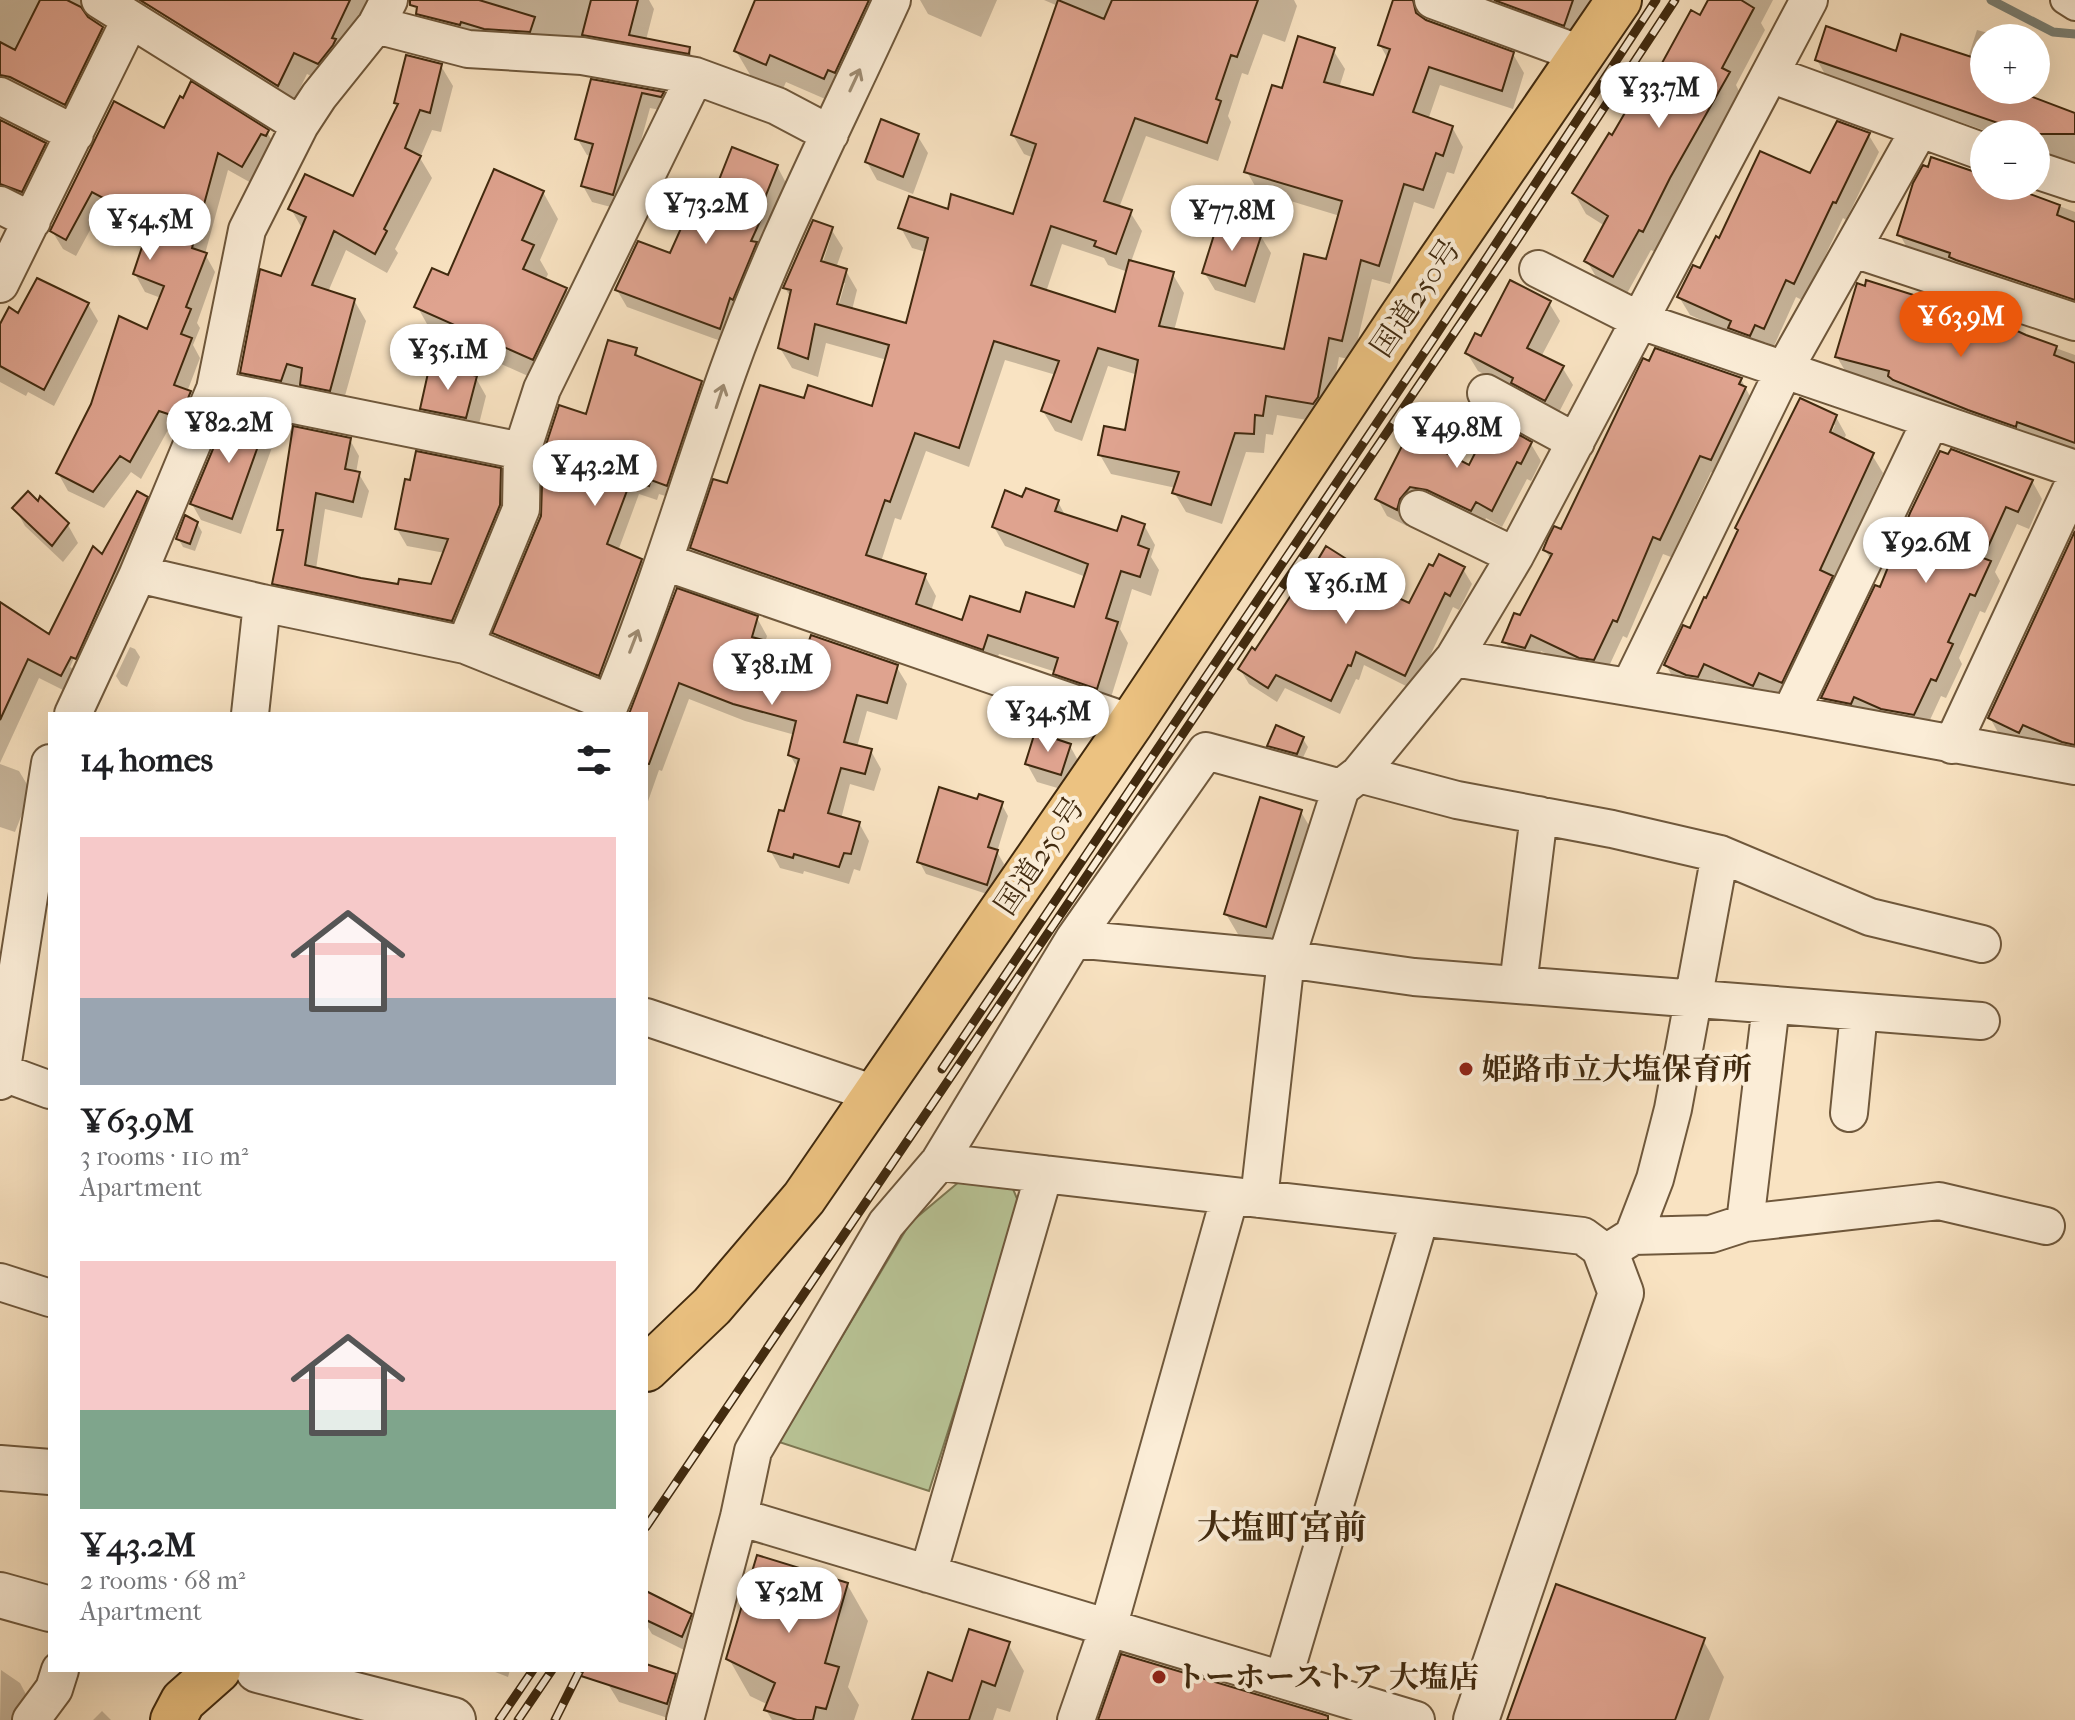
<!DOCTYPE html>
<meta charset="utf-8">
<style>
:root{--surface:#fff;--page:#f2f2f2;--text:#202124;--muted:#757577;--accent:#ea580c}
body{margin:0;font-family:"IM FELL French Canon","Noto Serif JP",serif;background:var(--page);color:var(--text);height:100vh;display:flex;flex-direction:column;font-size:30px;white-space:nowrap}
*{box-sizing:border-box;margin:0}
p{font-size:26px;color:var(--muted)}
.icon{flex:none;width:44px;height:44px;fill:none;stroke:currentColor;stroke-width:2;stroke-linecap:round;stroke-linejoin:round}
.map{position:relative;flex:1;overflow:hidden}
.panel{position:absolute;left:48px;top:712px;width:600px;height:960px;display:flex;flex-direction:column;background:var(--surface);border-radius:0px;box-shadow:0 8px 32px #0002}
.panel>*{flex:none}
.tools{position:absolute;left:1970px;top:24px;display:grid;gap:16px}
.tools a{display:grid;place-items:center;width:80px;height:80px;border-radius:50%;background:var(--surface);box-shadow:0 8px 32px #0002;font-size:40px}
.price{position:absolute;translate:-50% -68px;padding:0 18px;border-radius:28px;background:#fff;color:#222;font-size:26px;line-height:52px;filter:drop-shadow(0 2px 4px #0008)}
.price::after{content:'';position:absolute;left:50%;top:48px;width:24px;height:18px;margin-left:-12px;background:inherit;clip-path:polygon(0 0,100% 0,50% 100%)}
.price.selected{background:var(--accent);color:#fff}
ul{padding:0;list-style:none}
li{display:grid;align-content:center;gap:16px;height:424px;padding:0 32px}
li span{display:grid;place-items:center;height:248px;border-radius:0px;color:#555}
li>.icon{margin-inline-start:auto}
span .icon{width:144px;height:144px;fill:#fffc;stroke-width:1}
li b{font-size:34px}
h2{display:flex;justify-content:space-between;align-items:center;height:96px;padding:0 32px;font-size:34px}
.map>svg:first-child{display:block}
.green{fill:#b9c597;stroke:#7d7853;stroke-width:2}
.shadow{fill:#0003;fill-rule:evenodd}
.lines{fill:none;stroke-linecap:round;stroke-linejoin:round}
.stream{stroke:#7b8277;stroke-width:9}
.building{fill:#dfa38f;stroke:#412a0f;stroke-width:2}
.pedestrian-casing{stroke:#6f583c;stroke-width:30}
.minor-casing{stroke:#6f583c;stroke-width:40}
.tertiary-casing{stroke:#6f583c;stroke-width:48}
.trunk-casing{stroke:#412a0f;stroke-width:48}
.pedestrian{stroke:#fbedd7;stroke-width:26}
.minor{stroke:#fbedd7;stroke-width:36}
.tertiary{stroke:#fbedd7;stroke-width:44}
.trunk{stroke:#ecc281;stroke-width:44}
.rail-casing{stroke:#412a0f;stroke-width:9}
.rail{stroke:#fbedd7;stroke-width:6;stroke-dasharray:18;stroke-linecap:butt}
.oneway{stroke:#9e8c73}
.poi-dot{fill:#8f2418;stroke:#fbedd7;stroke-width:3}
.labels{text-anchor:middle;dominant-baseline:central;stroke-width:8;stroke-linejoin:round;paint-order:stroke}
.street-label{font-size:30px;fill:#412a0f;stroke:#fbedd7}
.poi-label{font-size:30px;font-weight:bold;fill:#412a0f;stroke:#fbedd7;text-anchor:start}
.quarter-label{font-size:34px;font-weight:bold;fill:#412a0f;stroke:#fbedd7}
</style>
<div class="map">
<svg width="2075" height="1720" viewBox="0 0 2075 1720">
<rect width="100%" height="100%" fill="#f9e3c2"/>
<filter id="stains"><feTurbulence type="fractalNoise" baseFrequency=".0025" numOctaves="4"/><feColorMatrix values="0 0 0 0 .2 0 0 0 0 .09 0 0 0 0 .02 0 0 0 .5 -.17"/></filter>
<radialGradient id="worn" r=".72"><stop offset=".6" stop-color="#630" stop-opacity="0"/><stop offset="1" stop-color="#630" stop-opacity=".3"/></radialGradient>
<path class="green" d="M966,1176L1011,1184L1020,1206L929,1491L779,1442L910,1223Z"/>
<path class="shadow" d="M0,0H98L91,7L88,18L102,28L112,45L74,121L0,94Z
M121,0H147L145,13Z
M210,0H374L331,85L307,74L291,107L192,45L179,23Z
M421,0H649L654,9L646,40L688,49L699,68L431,36L418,13Z
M757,0H889L839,105L786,82L782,91L752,78L736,51Z
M920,0H997L981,37L928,14Z
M1044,0H1294L1297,6L1285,42L1263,34L1248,75L1242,73L1228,116L1231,122L1218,161L1146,136L1119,208L1130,212L1142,231L1131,262L1172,273L1184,293L1174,331L1286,351L1328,261L1340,216L1258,191L1247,172L1283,91L1333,50L1345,69L1339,88L1374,97L1388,59L1380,45L1395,0H1437L1424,12L1423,20L1513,54L1524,73L1513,109L1440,85L1428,120L1452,127L1463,147L1454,174L1447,172L1434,209L1414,202L1390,284L1372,279L1353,360L1339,357L1328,417L1325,423L1277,415L1273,435L1266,434L1264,453L1246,452L1222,524L1186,512L1174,492L1176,488L1111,474L1100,455L1127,433L1138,375L1108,366L1082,441L1055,431L1043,411L1056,375L1005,360L969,467L926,451L901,520L895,518L881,562L925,576L936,596L931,611L964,623L1075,610L1086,577L1005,546L994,527L1023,500L1058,502L1066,517L1118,534L1144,525L1155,545L1151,557L1159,570L1151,596L1132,589L1120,629L1128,643L1108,707L1067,693L1056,672L999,654L994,668L704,568L692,548L728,486L806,401L873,408L887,360L826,343L818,377L792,368L780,348L791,298L785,288L831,229L843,248L836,268L846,271L857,290L852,310L907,325L926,252L912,248L901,228L949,212L1014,217L1034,158L1024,154L1013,135L1058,6ZM826,240H830L820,271L816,270ZM1062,244L1104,258L1108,265L1128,272L1116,314L1046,292ZM841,283H845L836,314L833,313Z
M1455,0H1590L1575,44Z
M1710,0H1773L1761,23L1765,30L1736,85L1741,95L1681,199L1655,252L1651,250L1625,297L1599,282L1587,261L1605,226L1586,214L1574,193L1644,98Z
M1994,28L2019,38H1984V90H2022L2021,95L2075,114V170L2036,156V134H1995L1826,76L1817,60L1897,53L1968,58L1977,30L1992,34Z
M441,66L453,86L441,132L432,130L420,158L432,178L395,249L398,253L387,273L346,250L328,292L354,300L366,321L341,410L314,405L302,385L299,384L293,401L254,393L242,372L303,230L291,209L354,199L399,108L396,103Z
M593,81L663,94L672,110L670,112L650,108L622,210L592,202L583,186L591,156L587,155L577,138Z
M115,103L165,131L267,132L277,149L253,184L228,170L205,254L215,272L197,323L200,328L193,345L200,358L187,392L200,411L190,435L169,428L141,479L131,472L104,508L68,491L58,473L148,332L161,298L145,292L135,274L150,230L135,226L102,208L76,256L63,249L52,231Z
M0,122L45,144L54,161L31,208L0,203Z
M1868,134L1879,152L1846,220L1843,218L1804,301L1796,297L1774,346L1765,342L1760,353L1734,335L1690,315L1679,297L1701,271L1720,240Z
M917,135L928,153L913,194L877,180L867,162Z
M777,166L786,183L729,344L627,307L617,290L671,256L715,198Z
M1984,178V186H2005L2075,212V313L1910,253L1900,235Z
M543,192L558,219L540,260L548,274L545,281L566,289L581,316L548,385L432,333L417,306Z
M1260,235L1271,253L1255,303L1215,290L1204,272Z
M1549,303L1560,321L1541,357L1562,367L1573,385L1556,418L1519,393L1478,371L1467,353L1482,338Z
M88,304L98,321L54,406L28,392L26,396L0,382V328L19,315Z
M2025,337L2075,355V455L1900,394L1896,387L1847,374L1837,357Z
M635,350L640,359L701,382L710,397L675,499L659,494L657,500L639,494L618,551L641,560L649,575L607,690L503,648L495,633L588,417Z
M476,378L486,396L476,436L433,427L422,409Z
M1741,379L1755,406L1721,477L1711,472L1671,557L1663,554L1627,638L1623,636L1604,677L1591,675L1541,651L1535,665L1515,659L1505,641L1551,560L1545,550L1562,532Z
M1836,417L1846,435L1843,441L1872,455L1883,473L1833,581L1842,596L1792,700L1769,690L1763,703L1714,680L1708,694L1676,683L1666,665ZM1831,425H1835L1827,442Z
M266,423L275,439L241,534L201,520L192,504Z
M350,440L359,456L356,473L359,474L369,491L362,518L325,509L316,569L400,587L433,586L445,553L407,546L397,529L499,470L509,487L461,637L284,600L274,583L284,538L279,529Z
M1531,444L1541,461L1531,481L1527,479L1502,527L1486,518L1481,528L1409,517L1407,526L1387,516L1377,498L1404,447L1470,467Z
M2032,481L2042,499L2029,529L2017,524L1995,572L2000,581L1985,613L1980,611L1959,658L1962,664L1946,698L1941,696L1924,733L1833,716L1823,698L1881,590Z
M146,498L158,518L73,695L39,678L0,763V601L50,636ZM112,571L115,574L73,669L70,667Z
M15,508L68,525L78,543L63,562L25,526Z
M197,523L202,532L195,551L183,547L178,538Z
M2075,535V760L2000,736L1990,718Z
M1346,561L1355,576L1353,579L1410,605L1463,569L1472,584L1459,610L1453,607L1414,690L1364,665L1359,680L1356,679L1340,714L1285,688L1277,702L1249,684L1240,669L1311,576Z
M757,618L767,636L765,643L806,655L896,666L907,684L897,720L867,711L857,747L871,751L881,769L874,791L850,784L841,819L859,823L869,841L860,871L854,869L849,884L804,871L803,874L780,868L770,850L785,814L798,769L790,755L795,735L745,721L689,699L662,771L659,770L646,807V714H631Z
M130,647L135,649L140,657L127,687L121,684L116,676Z
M1303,739L1308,747L1301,762L1274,754L1269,746Z
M1070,746L1080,764L1071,792L1037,782L1027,764Z
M0,764L19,771L31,791L15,832L0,827Z
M979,801L1001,803L1008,816L997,852L1004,864L993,896L926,874L919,861Z
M1301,812L1317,839L1282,953L1242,941L1226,914Z
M847,1584L868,1621L848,1687L859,1705L854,1720H772L766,1710L769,1705L750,1696L729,1659Z
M646,1606L690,1615L701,1634L692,1654L652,1634L646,1624Z
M1703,1640L1724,1677L1709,1720H1509Z
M1008,1644L1024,1671L1010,1712L997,1708L993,1720H914L953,1683Z
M646,1667L674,1676L685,1694L674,1720L619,1702L608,1684L613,1670H646Z
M1,1670L20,1683L29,1700L15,1720H0Z
M490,1670H510L508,1677Z
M102,1711L111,1720H93Z"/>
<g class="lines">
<path class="stream" d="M1991,0L2053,32L2075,34"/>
</g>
<path class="building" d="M40,0H67L81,7L88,17L103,27L65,105L10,77L0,75V42L15,50Z
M140,0H350L332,38L336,39L333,45L318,64L294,53L278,86Z
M410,0H479L535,17L530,32L484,29L461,22L460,25L416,14L417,7L410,5Z
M591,0H638L629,35L690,47L689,54L582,35Z
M755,0H869L835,73L828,70L824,79L770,55L766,65L734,51Z
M1058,0L1104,19L1112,0H1258L1237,57L1231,55L1216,99L1221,101L1207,143L1135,118L1104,201L1132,210L1116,254L1094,246L1096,241L1051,226L1031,285L1115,312L1129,260L1174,272L1159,326L1284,349L1304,254L1326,259L1342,201L1244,172L1272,85L1282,88L1298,36L1335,48L1324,82L1373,95L1390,49L1378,45L1393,0H1413L1416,13L1426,20L1514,52L1502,91L1429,67L1413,112L1453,126L1443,156L1436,153L1423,190L1404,184L1379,266L1361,260L1342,341L1329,338L1318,397L1313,404L1266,396L1263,416L1255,415L1254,434L1235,433L1211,505L1172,493L1179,472L1098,455L1104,426L1125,430L1138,360L1098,348L1071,422L1041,411L1059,361L994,341L959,448L915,433L890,502L885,500L866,555L926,574L916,604L962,620L970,596L1020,612L1026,592L1074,607L1088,564L992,527L1005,490L1022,497L1026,488L1059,500L1055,511L1117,531L1122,516L1145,524L1138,545L1149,549L1140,577L1121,571L1106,618L1118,622L1097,689L1053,674L1058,658L988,635L983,650L690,548L713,479L727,483L760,385L804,398L808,385L872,406L889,345L815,324L808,359L778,348L791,290L783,288L813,220L833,227L821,261L847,269L837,304L906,323L928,238L898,228L909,196L948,209L951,194L1013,214L1036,144L1011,135Z
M1494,0H1573L1564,26Z
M1708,0H1741L1754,8L1722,68L1730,72L1670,178L1643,232L1639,230L1613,277L1584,261L1608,216L1572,193L1609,133L1612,135L1637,92L1644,96L1691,10L1700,15Z
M1826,26L1896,51L1901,34L1984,61V90H2014L2075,113V134H2000L2004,125L1815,60Z
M406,55L442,64L430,113L420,110L405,148L421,156L384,229L387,231L375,254L334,231L312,285L355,299L330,391L300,385L302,368L287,364L281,381L240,373L260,269L281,276L306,217L288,209L305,174L353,196L398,104L394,103Z
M591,79L664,92L661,97L642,93L613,195L581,186L593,144L575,139Z
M191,81L269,130L266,136L261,134L242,167L218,153L192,248L207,253L186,307L191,309L181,334L192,338L174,385L191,391L180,418L159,411L130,462L120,456L93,492L56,473L91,404L119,316L147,329L164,286L133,274L152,217L124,209L92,192L66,240L50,231L114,101L164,128L180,96L183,98Z
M881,119L919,134L903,177L865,162Z
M0,120L46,143L22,192L0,184Z
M1837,121L1870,133L1836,203L1833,202L1794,284L1786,280L1764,329L1755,325L1750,336L1728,328L1731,321L1677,297L1693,265L1700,268L1716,236L1719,238L1760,151L1810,173Z
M732,147L778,165L758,215L762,217L751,241L757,242L733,300L730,298L720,329L615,290L638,241L670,253L699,188L713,195Z
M1931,157L1984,175V186H2008L2060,205L2057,215L2075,222V300L1956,260L1949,257L1950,253L1897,235L1913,183L1923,165L1928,167Z
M494,169L544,191L522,240L534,245L523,269L567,288L533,360L414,307L432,268L448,275Z
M1219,219L1262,233L1245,286L1202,273Z
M37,278L89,303L44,390L0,366V324L9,307L18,313Z
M1510,280L1551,301L1527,348L1564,366L1545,401L1511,383L1513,378L1465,353L1475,333L1481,336Z
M1866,280L1942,304L1943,300L1969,309L2026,335L2057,346L2054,355L2075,363V443L2017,422L2016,427L1968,410L1893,380L1888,376L1889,371L1835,357L1857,283L1865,286Z
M608,340L637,348L635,355L702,381L667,486L651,480L649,486L631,480L607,544L642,559L599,676L492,633L541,516L543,454L559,405L586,414Z
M1655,348L1742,378L1739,384L1746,387L1711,460L1700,456L1660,540L1653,537L1617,622L1613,620L1594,660L1579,658L1531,635L1525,648L1502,642L1514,613L1520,615L1552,554L1543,550L1548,538L1554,526L1561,529L1643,358L1649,361Z
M430,364L477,376L466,418L420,409Z
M1800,398L1837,415L1830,432L1874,453L1820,570L1833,576L1782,683L1759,673L1753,686L1704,664L1698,677L1686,675L1664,665L1683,625L1690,628L1704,597L1706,598L1738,530L1735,528Z
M228,413L267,421L232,519L190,504Z
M1492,420L1532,442L1521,464L1517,462L1492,511L1476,502L1471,511L1427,490L1410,487L1400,499L1397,510L1375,499L1403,444L1410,447L1415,437L1469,465Z
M293,426L351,438L345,469L360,472L353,502L316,493L305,565L361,578L398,584L399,579L431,584L448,539L395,529L405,479L410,480L416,451L501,468L500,505L452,621L272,584L283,530H277Z
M1951,449L2033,480L2018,512L2006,507L1983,558L1991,561L1975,596L1970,594L1948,642L1953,644L1936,681L1931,679L1914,715L1881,709L1854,697L1851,704L1821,698L1875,585L1880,587L1910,513L1940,451L1948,454Z
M28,491L38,501L40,496L69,523L52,546L12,508Z
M137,491L148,497L76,659L71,657L61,676L28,659L0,720V602L49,634L93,546L102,554Z
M185,515L198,522L190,544L176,539Z
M2075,531V745L2062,742L2023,725L2019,733L1988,718Z
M1326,546L1348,560L1341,571L1409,603L1429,564L1433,566L1439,554L1465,567L1450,596L1445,593L1405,676L1356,652L1351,666L1348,665L1331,701L1276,675L1268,688L1238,669L1252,647L1255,650L1307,571L1310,573Z
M677,588L758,616L752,637L805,652L811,635L898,665L887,703L857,695L844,742L872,749L865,774L841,768L828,813L860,822L851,854L844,853L839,867L794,854L793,858L768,851L779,810L784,811L799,759L788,755L796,721L733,704L679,683L649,764H646V714H629Z
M1276,725L1304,737L1297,754L1267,746Z
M1035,732L1071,744L1061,775L1025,764Z
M939,787L977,799L979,794L1003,802L988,847L998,850L987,885L917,862Z
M1260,797L1302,810L1266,927L1224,914Z
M757,1555L848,1583L825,1663L839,1667L826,1709L816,1707L813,1720H797L764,1710L775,1683L726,1659Z
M1556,1584L1705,1638L1675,1720H1507Z
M646,1591L692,1614L682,1637L646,1620Z
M969,1629L1010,1642L995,1686L982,1681L969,1720H912L928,1672L952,1681Z
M1121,1654L1322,1714L1328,1716V1720H1098Z
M646,1664L676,1674L667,1704L578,1675V1670H646Z"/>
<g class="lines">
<defs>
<path id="pedestrian" d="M2064,0L2075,7"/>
<path id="minor" d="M100,0L300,125
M1433,0L1583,55
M376,25L468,49L582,56L695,76L777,106L830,134
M1770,74L1984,152
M0,96L75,134
M2036,170L2075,183
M0,205L32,221
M1854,249L2075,322
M1538,269L1641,321L2075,469
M0,284L130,20
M215,389L522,451L542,389L695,76
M1486,393L1576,442
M1418,509L1515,556
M665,562L1131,723
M138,574L262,603L465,645L610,703
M465,645L521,509L522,451
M1454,658L1790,714L2075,766
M1630,686L1784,370L1919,130
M73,714L138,574L215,389L247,230L300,125L319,96L376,25L389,0
M250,714L262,603
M606,714C654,602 687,486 728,371C773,244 836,123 892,0
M1790,714L1931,420
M1952,745L2075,481
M1359,774L1457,800L1612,829L1720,854L1870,917L1982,944
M1074,939L1286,959L1414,977L1981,1021
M1518,985L1539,815
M646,1017L875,1094
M1,1072L50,1090
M0,1081L50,763
M1849,1113L1859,1012
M939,1162L1074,939L1206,751L1341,788
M1259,1199L1286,959L1341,788L1359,774L1454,658L1515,556L1809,0
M1745,1223L1771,1005
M1633,1236L1711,1234L1745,1223L1939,1201L2046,1226
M0,1282L50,1298
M739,1517L1416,1720
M928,1574L1044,1174
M1283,1680L1420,1218
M31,1720L54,1689L60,1670
M685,1720L739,1517L753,1451L886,1224L939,1162L1583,1236L1606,1253L1633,1236L1655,1179L1673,1109L1720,854
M1076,1720L1108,1628L1230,1196"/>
<path id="tertiary" d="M0,1468L50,1472
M0,1595L50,1609
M258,1670L453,1720
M1476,1720L1621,1293L1606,1253"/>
<path id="trunk" d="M646,1369L712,1306L804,1198L1131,723L1403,315L1619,0
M173,1720L183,1701L218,1670"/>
</defs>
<use href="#pedestrian" class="pedestrian-casing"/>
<use href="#minor" class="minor-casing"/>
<use href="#tertiary" class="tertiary-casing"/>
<use href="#trunk" class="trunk-casing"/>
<use href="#pedestrian" class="pedestrian"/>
<use href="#minor" class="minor"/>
<use href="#tertiary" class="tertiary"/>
<use href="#trunk" class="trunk"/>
<defs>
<path id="rail" d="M942,1069L1432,341L1656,0
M646,1527L1511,249L1675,0
M499,1720L533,1670
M518,1720L552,1670
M555,1720L580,1670"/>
</defs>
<use href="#rail" class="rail-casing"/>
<use href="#rail" class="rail"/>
</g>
<defs><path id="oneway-shaft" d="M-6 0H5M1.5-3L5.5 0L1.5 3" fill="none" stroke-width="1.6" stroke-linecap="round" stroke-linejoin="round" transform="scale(2)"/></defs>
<g class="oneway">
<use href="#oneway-shaft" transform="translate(855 80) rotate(-65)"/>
<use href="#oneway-shaft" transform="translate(720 396) rotate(-72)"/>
<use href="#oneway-shaft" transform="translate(634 641) rotate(-69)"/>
</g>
<g class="poi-dot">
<circle cx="1466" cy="1069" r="8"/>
<circle cx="1159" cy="1677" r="8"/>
</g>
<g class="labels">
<g class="street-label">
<text transform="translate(1416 298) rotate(-56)">国道250号</text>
<text transform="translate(1040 856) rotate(-56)">国道250号</text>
</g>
<g class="poi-label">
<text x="1482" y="1069">姫路市立大塩保育所</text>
<text x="1175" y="1677">トーホーストア 大塩店</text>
</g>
<g class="quarter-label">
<text x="1282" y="1528">大塩町宮前</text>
</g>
</g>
<rect width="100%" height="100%" filter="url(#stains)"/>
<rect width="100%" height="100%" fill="url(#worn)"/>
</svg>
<div class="tools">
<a>+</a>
<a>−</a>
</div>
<b class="price" style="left:1659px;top:130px">¥33.7M</b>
<b class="price" style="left:706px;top:246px">¥73.2M</b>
<b class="price" style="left:1232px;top:253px">¥77.8M</b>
<b class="price" style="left:150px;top:262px">¥54.5M</b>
<b class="price selected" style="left:1961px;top:359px">¥63.9M</b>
<b class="price" style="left:448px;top:392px">¥35.1M</b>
<b class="price" style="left:229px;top:465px">¥82.2M</b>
<b class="price" style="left:1457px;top:470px">¥49.8M</b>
<b class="price" style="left:595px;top:508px">¥43.2M</b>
<b class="price" style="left:1926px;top:585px">¥92.6M</b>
<b class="price" style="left:1346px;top:626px">¥36.1M</b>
<b class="price" style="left:772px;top:707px">¥38.1M</b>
<b class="price" style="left:1048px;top:754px">¥34.5M</b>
<b class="price" style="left:789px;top:1635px">¥52M</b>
<section class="panel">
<h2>14 homes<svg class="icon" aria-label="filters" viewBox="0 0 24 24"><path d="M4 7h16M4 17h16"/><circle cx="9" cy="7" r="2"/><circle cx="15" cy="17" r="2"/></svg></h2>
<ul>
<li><span style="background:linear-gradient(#f6c9c9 65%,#9aa5b1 0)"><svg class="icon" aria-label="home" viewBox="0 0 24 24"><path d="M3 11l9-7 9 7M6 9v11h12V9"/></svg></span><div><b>¥63.9M</b><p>3 rooms · 110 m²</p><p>Apartment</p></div></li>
<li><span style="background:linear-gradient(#f6c9c9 60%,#7fa58c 0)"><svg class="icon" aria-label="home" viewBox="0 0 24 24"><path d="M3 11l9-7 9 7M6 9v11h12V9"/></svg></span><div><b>¥43.2M</b><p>2 rooms · 68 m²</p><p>Apartment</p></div></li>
</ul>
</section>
</div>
